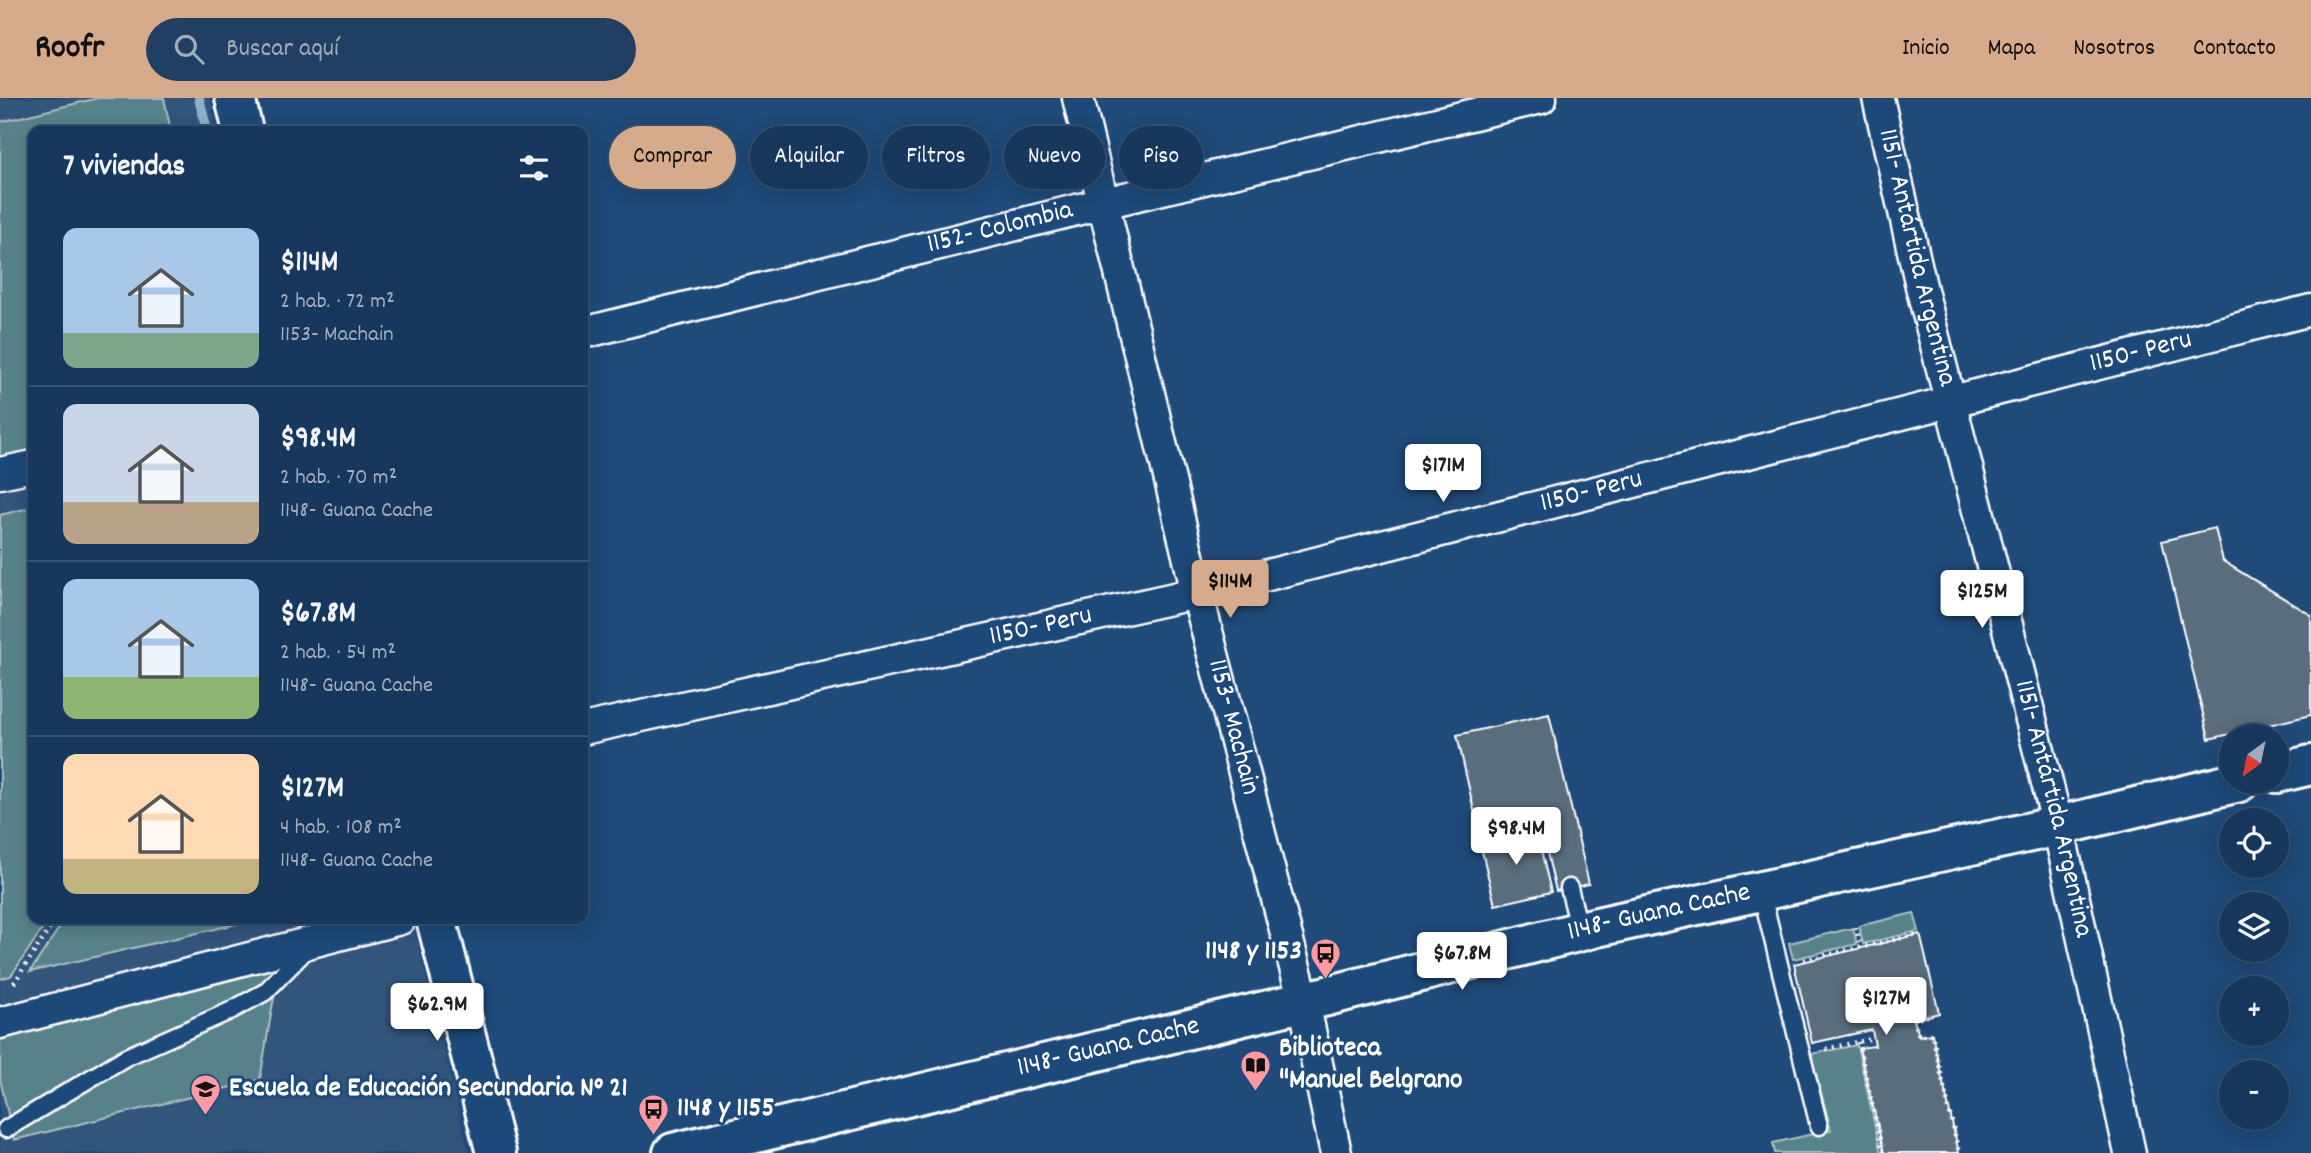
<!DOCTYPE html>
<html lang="es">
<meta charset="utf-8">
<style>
:root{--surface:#17385c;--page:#203f62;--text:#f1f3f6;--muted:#9eacbb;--line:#365272;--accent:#d6ab8b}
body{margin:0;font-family:Dekko,sans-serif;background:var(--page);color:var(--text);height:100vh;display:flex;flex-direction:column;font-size:26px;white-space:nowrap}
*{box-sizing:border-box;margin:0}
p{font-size:23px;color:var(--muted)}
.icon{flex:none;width:38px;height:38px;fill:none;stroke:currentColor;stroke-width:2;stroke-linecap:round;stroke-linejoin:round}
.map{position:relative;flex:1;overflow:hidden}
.details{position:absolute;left:28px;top:28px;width:560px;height:798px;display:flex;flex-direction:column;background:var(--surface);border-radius:14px;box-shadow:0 4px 18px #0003,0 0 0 2px var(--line)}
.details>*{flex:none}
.guide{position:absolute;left:609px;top:28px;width:665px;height:63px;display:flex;gap:14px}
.needle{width:46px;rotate:213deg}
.tools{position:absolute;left:2219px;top:626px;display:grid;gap:14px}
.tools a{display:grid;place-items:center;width:70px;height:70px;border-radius:50%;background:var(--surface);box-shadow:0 4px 18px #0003,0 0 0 2px var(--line);font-size:35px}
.price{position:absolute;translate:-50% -60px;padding:0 16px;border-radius:7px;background:#fff;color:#222;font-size:23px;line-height:46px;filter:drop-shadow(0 2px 4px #0008)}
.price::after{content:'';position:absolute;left:50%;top:42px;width:21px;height:16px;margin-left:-10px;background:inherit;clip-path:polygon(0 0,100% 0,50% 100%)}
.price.selected{background:var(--accent);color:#111}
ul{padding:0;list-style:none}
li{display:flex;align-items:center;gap:21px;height:175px;padding:0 35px}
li+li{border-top:2px solid var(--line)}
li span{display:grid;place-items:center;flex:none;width:196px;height:140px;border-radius:14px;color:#555}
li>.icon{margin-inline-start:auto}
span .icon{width:84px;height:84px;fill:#fffc;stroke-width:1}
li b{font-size:30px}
h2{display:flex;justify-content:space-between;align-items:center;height:84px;padding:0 35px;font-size:30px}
.chip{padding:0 24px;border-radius:32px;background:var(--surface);box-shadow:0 4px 18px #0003,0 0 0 2px var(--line);font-size:24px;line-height:63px}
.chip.selected{background:var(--accent);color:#111}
header{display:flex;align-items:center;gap:42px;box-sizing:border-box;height:98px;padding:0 35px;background:var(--accent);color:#111}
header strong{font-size:33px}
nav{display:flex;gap:38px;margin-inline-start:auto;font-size:24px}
.search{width:490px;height:63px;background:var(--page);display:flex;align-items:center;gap:18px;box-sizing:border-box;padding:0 24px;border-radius:38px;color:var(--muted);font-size:26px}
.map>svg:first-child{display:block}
.built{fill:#31547b}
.green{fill:#588289;stroke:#acc0c4;stroke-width:2}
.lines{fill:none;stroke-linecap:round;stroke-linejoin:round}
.stream{stroke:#91afc9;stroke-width:10}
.building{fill:#5a6d7c;stroke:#fff;stroke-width:2}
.lane-casing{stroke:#fff;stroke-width:21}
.street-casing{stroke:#fff;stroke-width:35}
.secondary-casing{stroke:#fff;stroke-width:44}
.path{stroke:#fff;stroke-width:4.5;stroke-dasharray:2 5;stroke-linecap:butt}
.lane{stroke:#1f4a7a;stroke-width:16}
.street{stroke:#1f4a7a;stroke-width:30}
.secondary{stroke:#1f4a7a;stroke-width:38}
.labels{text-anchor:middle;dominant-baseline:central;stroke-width:6;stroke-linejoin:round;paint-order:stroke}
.street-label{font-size:28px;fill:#fff;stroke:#1f4a7a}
.poi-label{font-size:28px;font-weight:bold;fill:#fff;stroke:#1f4a7a;text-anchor:start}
</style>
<header>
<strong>Roofr</strong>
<div class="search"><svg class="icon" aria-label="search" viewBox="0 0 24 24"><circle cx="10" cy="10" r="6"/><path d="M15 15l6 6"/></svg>Buscar aquí</div>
<nav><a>Inicio</a><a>Mapa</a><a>Nosotros</a><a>Contacto</a></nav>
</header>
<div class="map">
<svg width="2311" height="1055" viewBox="0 0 2311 1055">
<rect width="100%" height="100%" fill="#1f4a7a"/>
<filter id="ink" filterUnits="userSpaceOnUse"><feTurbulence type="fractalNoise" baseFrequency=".0143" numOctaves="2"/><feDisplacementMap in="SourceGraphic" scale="14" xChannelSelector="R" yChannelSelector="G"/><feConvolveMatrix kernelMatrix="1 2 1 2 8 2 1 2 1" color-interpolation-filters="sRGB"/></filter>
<g filter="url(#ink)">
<path class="built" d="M0,0H210L218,33H33V821H412L469,1055H0Z"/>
<path class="green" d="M98,0H164L171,33H33V353L0,360V24Z
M33,409V821H49L11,878L0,881V417Z
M1914,815L1919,833L1863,846L1859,828Z
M65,821H258L30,874Z
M1853,830L1857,846L1793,861L1789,845Z
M282,862L272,910L260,982L14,1042L0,981V931Z
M1857,947L1881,1055H1775L1773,1045L1831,1032L1811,956Z"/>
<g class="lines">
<path class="stream" d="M199,0L207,33"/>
</g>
<path class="building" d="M2215,430L2223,463L2311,517V617L2209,641L2162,443Z
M1549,616L1589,786L1556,793L1540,725L1480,739L1457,637Z
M1536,731L1551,794L1495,807L1480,745Z
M1920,836L1939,915L1914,922L1919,938L1932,936L1959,1055H1884L1859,950L1875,948L1872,932L1812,945L1794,866Z"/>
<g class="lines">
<defs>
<path id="lane" d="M1569,790L1580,833
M1761,793L1819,1028
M6,1031L126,959L230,913L265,894L308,850"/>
<g id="street">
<path id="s1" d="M1078,0L1197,495L1304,904L1336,1055"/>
<path id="s2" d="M1878,0L1921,188L2058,728L2130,1055"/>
<path id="s3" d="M583,235L1104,105L1541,0"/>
<path d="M0,375L33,368"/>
<path id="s4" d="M583,631L1197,495L2311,212"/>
<path d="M0,925L400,821"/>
</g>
<g id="secondary">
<path d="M235,0L243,33"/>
<path d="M2277,675L2311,667"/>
<path d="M436,821L496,1055"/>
<path id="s5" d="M673,1055L1327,898L1597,829L2058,728L2239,684"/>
</g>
</defs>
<use href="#lane" class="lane-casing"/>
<use href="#street" class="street-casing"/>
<use href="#secondary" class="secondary-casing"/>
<path class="path" d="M1856,829L1861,850
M1804,862L1920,836
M14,885L56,821
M1928,918L1914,922L1919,938L1932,936L1959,1055
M1858,944L1883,1055
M1826,951L1871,941"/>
<use href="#lane" class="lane"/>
<use href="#street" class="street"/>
<use href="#secondary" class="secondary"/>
</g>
</g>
<defs>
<symbol id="bus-pin" viewBox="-11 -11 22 30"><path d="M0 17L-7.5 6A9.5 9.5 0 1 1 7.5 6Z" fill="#ff9aa2" stroke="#1f4a7a"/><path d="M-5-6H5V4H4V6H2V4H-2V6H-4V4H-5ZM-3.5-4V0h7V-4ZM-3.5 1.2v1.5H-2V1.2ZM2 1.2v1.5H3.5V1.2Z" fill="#111"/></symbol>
<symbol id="library-pin" viewBox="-11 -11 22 30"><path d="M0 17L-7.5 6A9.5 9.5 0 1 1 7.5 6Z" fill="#ff9aa2" stroke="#1f4a7a"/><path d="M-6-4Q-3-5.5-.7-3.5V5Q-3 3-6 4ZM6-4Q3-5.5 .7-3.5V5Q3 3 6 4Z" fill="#111"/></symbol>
<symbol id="school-pin" viewBox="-11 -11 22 30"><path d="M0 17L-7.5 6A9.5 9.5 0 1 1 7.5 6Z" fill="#ff9aa2" stroke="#1f4a7a"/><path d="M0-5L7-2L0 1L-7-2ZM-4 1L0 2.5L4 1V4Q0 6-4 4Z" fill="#111"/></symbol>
</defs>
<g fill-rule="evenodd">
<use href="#bus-pin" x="1308" y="838" width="35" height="47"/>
<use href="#library-pin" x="1238" y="950" width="35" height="47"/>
<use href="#school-pin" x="188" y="974" width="35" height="47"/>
<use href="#bus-pin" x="636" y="994" width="35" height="47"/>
</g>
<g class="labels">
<g class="street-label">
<text stroke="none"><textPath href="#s3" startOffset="430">1152- Colombia</textPath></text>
<text stroke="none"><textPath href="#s2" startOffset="164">1151- Antártida Argentina</textPath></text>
<text stroke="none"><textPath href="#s4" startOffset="1603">1150- Peru</textPath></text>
<text stroke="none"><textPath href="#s4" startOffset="1036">1150- Peru</textPath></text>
<text stroke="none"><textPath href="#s4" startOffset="469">1150- Peru</textPath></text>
<text stroke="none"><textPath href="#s1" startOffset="648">1153- Machain</textPath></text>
<text stroke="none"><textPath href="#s2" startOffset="732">1151- Antártida Argentina</textPath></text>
<text stroke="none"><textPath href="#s5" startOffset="1015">1148- Guana Cache</textPath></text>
<text stroke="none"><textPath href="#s5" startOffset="448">1148- Guana Cache</textPath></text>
</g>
<g class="poi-label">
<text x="1302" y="855" text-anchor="end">1148 y 1153</text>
<text x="1279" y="952">Biblioteca<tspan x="1279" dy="32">"Manuel Belgrano</tspan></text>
<text x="229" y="992">Escuela de Educación Secundaria N° 21</text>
<text x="677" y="1012">1148 y 1155</text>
</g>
</g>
</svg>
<div class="tools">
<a><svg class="needle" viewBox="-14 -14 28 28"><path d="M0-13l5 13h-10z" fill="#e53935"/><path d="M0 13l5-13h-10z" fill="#9eacbb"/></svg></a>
<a><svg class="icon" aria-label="locate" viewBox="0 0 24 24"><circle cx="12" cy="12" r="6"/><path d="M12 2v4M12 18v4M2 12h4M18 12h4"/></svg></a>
<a><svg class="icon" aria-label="layers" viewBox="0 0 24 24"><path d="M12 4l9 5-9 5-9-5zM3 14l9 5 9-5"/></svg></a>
<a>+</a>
<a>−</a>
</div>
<b class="price" style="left:1443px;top:406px">$171M</b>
<b class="price selected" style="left:1230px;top:522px">$114M</b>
<b class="price" style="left:1982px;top:532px">$125M</b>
<b class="price" style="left:1516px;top:769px">$98.4M</b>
<b class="price" style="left:1462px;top:894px">$67.8M</b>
<b class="price" style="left:1886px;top:939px">$127M</b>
<b class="price" style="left:437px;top:945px">$62.9M</b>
<div class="guide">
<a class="chip selected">Comprar</a>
<a class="chip">Alquilar</a>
<a class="chip">Filtros</a>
<a class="chip">Nuevo</a>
<a class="chip">Piso</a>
</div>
<section class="details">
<h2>7 viviendas<svg class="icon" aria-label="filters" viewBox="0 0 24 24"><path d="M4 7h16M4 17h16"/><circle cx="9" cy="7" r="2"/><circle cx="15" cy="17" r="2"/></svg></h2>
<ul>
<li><span style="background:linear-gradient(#a9c7e8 75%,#7fa58c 0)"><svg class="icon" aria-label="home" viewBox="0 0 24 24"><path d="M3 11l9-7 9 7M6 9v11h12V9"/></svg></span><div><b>$114M</b><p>2 hab. · 72 m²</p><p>1153- Machain</p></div></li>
<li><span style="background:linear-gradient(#c9d6e8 70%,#b9a48a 0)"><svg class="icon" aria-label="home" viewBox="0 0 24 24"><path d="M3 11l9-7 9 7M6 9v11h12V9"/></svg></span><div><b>$98.4M</b><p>2 hab. · 70 m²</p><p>1148- Guana Cache</p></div></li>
<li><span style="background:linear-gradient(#a9c7e8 70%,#8fb573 0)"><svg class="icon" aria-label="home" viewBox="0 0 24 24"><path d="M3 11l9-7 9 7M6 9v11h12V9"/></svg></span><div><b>$67.8M</b><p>2 hab. · 54 m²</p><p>1148- Guana Cache</p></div></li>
<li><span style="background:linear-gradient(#ffd9b3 75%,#c2b280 0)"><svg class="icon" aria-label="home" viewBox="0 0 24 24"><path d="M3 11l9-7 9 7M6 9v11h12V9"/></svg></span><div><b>$127M</b><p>4 hab. · 108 m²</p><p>1148- Guana Cache</p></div></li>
</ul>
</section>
</div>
